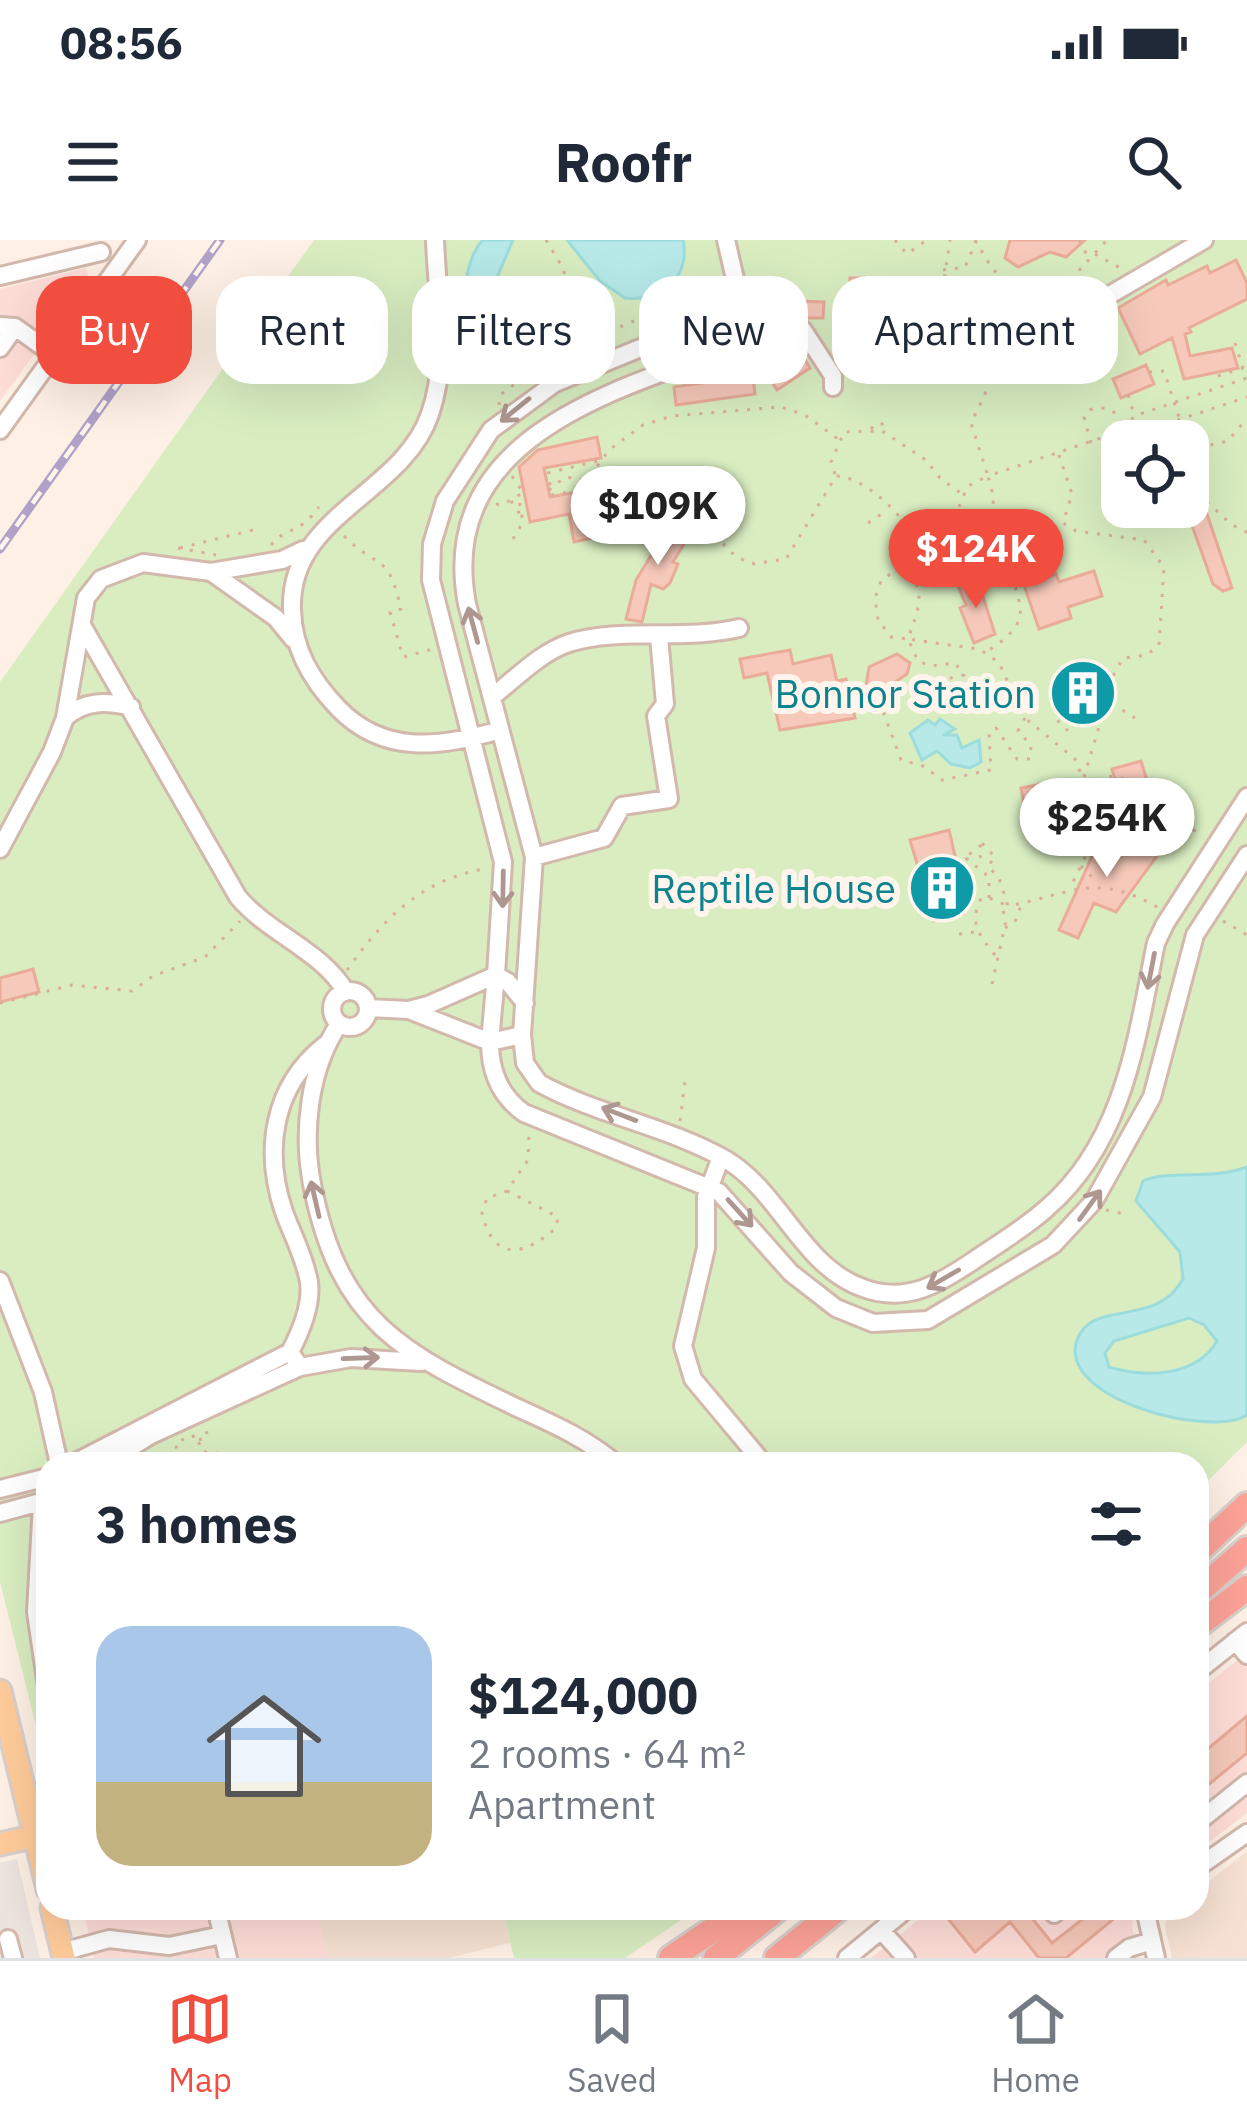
<!DOCTYPE html>
<meta charset="utf-8">
<style>
:root{--surface:#fff;--page:#f6f6f7;--text:#1f2937;--muted:#747a83;--line:#e0e1e3;--accent:#f14e40}
body{margin:0;font-family:"IBM Plex Sans",sans-serif;background:var(--page);color:var(--text);height:100vh;display:flex;flex-direction:column;font-size:45px;white-space:nowrap}
*{box-sizing:border-box;margin:0}
p{font-size:39px;color:var(--muted)}
.icon{flex:none;width:66px;height:66px;fill:none;stroke:currentColor;stroke-width:2;stroke-linecap:round;stroke-linejoin:round}
.map{position:relative;flex:1;overflow:hidden}
.side{position:absolute;left:36px;top:1212px;width:1173px;height:468px;display:flex;flex-direction:column;background:var(--surface);border-radius:36px;box-shadow:0 12px 48px #0002}
.side>*{flex:none}
.guide{position:absolute;left:36px;top:36px;width:1176px;height:108px;display:flex;gap:24px}
.controls{position:absolute;left:1101px;top:180px;display:grid;gap:24px}
.controls a{display:grid;place-items:center;width:108px;height:108px;border-radius:24px;background:var(--surface);box-shadow:0 12px 48px #0002;font-size:60px}
.price{position:absolute;translate:-50% -102px;padding:0 27px;border-radius:42px;background:#fff;color:#222;font-size:39px;line-height:78px;filter:drop-shadow(0 3px 6px #0008)}
.price::after{content:'';position:absolute;left:50%;top:72px;width:36px;height:27px;margin-left:-18px;background:inherit;clip-path:polygon(0 0,100% 0,50% 100%)}
.price.selected{background:var(--accent);color:#fff}
ul{padding:0;list-style:none}
li{display:flex;align-items:center;gap:36px;height:300px;padding:0 60px}
li span{display:grid;place-items:center;flex:none;width:336px;height:240px;border-radius:36px;color:#555}
li>.icon{margin-inline-start:auto}
span .icon{width:144px;height:144px;fill:#fffc;stroke-width:1}
li b{font-size:51px}
h2{display:flex;justify-content:space-between;align-items:center;height:144px;padding:0 60px;font-size:51px}
.pill{padding:0 42px;border-radius:36px;background:var(--surface);box-shadow:0 12px 48px #0002;font-size:42px;line-height:108px}
.pill.selected{background:var(--accent);color:#fff}
.status{display:flex;justify-content:space-between;align-items:center;height:84px;padding:0 60px;background:var(--surface);direction:ltr}
.status svg{height:33px;fill:currentColor}
header{display:flex;justify-content:space-between;align-items:center;height:156px;padding:0 60px;background:var(--surface);font-size:54px;font-weight:800}
.dock{display:flex;justify-content:space-around;align-items:center;height:168px;border-top:3px solid var(--line);background:var(--surface);font-size:33px;color:var(--muted)}
.dock a{display:grid;justify-items:center;gap:6px}
.dock .selected{color:var(--accent)}
.map>svg:first-child{display:block}
.residential{fill:#f6e1d2}
.commercial{fill:#ffddd7}
.industrial{fill:#ede4df}
.green{fill:#d9edc1;fill-rule:evenodd}
.water{fill:#b7e9e9;stroke:#9cdcdc;stroke-width:3;fill-rule:evenodd}
.building{fill:#f6c9ba;stroke:#eaac99;stroke-width:3}
.lines{fill:none;stroke-linecap:round;stroke-linejoin:round}
.minor-casing{stroke:#d3b8ac;stroke-width:22}
.major-casing{stroke:#d9cfcb;stroke-width:27}
.highway-casing{stroke:#d9cfcb;stroke-width:30}
.path{stroke:#dbac9c;stroke-width:3;stroke-dasharray:3 9;stroke-linecap:butt}
.minor{stroke:#fff;stroke-width:16}
.major{stroke:#ffcb9a;stroke-width:21}
.highway{stroke:#fda297;stroke-width:24}
.rail-casing{stroke:#b1a1c9;stroke-width:9}
.rail{stroke:#fff5ec;stroke-width:4.5;stroke-dasharray:14;stroke-linecap:butt}
.oneway{stroke:#af9791}
.labels{text-anchor:middle;dominant-baseline:central;stroke-width:12;stroke-linejoin:round;paint-order:stroke}
.culture-label{font-size:39px;fill:#0d838f;stroke:#fff5ec;text-anchor:end}
</style>
<div class="status"><b>08:56</b><svg viewBox="0 0 49 12"><path d="M0 12V9h3v3zM5 12V6h3v6zM10 12V3h3v9zM15 12V0h3v12zM26 1h20v11H26zM47 4h2v5h-2z"/></svg></div>
<header><svg class="icon" aria-label="menu" viewBox="0 0 24 24"><path d="M4 6h16M4 12h16M4 18h16"/></svg>Roofr<svg class="icon" aria-label="search" viewBox="0 0 24 24"><circle cx="10" cy="10" r="6"/><path d="M15 15l6 6"/></svg></header>
<div class="map">
<svg width="1247" height="1718" viewBox="0 0 1247 1718">
<rect width="100%" height="100%" fill="#fef0e4"/>
<path class="residential" d="M1247,1611V1718H1172L1165,1686L1168,1674L1176,1668H1197V1651Z
M316,1668H502L510,1703L449,1718H328Z"/>
<path class="commercial" d="M86,28L89,39L0,161V49Z
M1247,1412V1573L1197,1611V1453Z
M83,1668H316L328,1718H94Z
M933,1668H1134L1132,1688L1139,1718H871Z"/>
<path class="industrial" d="M17,1619L40,1718H0V1623Z"/>
<path class="green" d="M314,0H1247V1202L1197,1252V1224H48V1534L0,1342V442ZM1122,201H1188V267H1122Z
M502,1668H699L625,1718H514Z"/>
<path class="water" d="M483,0H513L498,35L513,76V127L507,132C454,126 456,27 483,0Z
M567,0H683C691,38 660,62 625,58L600,41Z
M940,479L955,489L943,495H957L962,508L979,500L981,522L970,528L951,524L937,511L922,520L910,493L928,480L935,485Z
M1247,927V1175C1210,1199 1056,1158 1077,1100C1092,1058 1156,1089 1183,1039L1180,1012L1136,961L1143,941C1170,929 1210,941 1247,927ZM1189,1078L1204,1085L1217,1101C1196,1137 1146,1138 1109,1127L1105,1113L1114,1101Z"/>
<path class="building" d="M1010,0H1085L1066,17L1050,12L1018,27L1005,18Z
M1236,20L1247,43V59L1189,88L1191,92L1185,94L1190,116L1232,108L1238,128L1184,139L1172,98L1140,114L1118,68L1166,40L1168,45L1207,26L1210,33Z
M850,38H872V78H841L850,72Z
M794,57V61L824,62L823,78H776L781,58Z
M748,104V132L752,129L755,154L676,165L674,147L723,140L722,105Z
M796,104L810,128L777,150L761,124Z
M1146,125L1154,144L1121,158L1113,139Z
M597,197L601,218L544,228L550,257L602,247L606,295L574,302L569,274L530,282L519,227L538,210Z
M1207,274L1232,348L1223,351L1213,344L1190,280Z
M674,278L693,289L673,322L678,324L670,343L663,349L651,344L642,382L626,379L636,340Z
M1094,331L1102,356L1068,367L1071,378L1039,389L1024,345L1056,334L1059,342Z
M977,338L995,394L974,403L960,368L966,365L958,346Z
M790,410L793,424L831,415L837,441L846,439L855,478L780,490L767,433L744,438L740,419Z
M897,414L910,423L907,434L886,448L866,446L869,427Z
M1141,521L1157,573L1127,582L1112,529Z
M1052,542L1057,568L1025,570L1021,548Z
M949,590L967,666L961,667L963,674L934,681L910,600Z
M1120,595L1157,616L1116,672L1094,663L1078,698L1059,690L1098,603Z
M33,729L39,752L0,762V738Z
M1247,1476V1513L1197,1554V1518Z
M954,1668H1024L1052,1703L1097,1668H1127L1066,1718H1039L1010,1682L975,1712L945,1675Z"/>
<g class="lines">
<defs>
<path id="minor" d="M435,0C437,56 449,120 430,174C403,254 288,275 292,370C293,409 311,440 338,468C384,516 442,507 500,490
M726,0L747,91
M0,36L101,12
M1096,63L1102,86L1097,101L1080,110L1064,109L1053,85L1059,75L1096,63L1204,0
M0,86L15,87L54,115
M698,92L709,106L702,118C587,159 438,211 467,364L534,617L522,795L525,823L539,843C597,875 666,886 725,919C780,951 802,1027 863,1048C906,1064 939,1044 973,1021C998,1004 1025,988 1047,968C1125,901 1137,796 1156,703L1165,684L1247,557
M0,108L15,87
M0,190L137,0
M211,332L276,378L293,399
M83,387L238,657C269,694 321,710 346,752
M492,457C515,439 541,412 569,403C620,387 684,401 739,388
M65,478C84,460 107,461 131,467
M0,609L52,512L65,478L86,358L101,339L143,323L211,332L282,320L303,310
M534,617L604,598L622,566L669,559L656,476L665,464L659,397
M332 769a18 18 0 1 1 36 0a18 18 0 1 1-36 0Z
M368,768L409,770L428,765L496,735L503,622L431,340L432,304L445,261L491,190L555,143L677,93L803,90L833,136V147
M409,770L490,802C490,831 500,856 524,873L719,952L791,1033L836,1068L873,1083L928,1080L1053,1005L1094,961L1152,857L1195,695L1247,615
M339,784C309,829 302,892 312,944C339,1083 402,1113 520,1169C553,1184 589,1200 616,1224
M522,795L490,802L496,735L508,742L525,763
M721,917L706,957V1008L683,1106L693,1139L764,1224
M0,1041L43,1152L59,1224
M300,1127L290,1112C300,1093 312,1064 309,1042C305,1018 292,994 284,972C263,910 273,846 325,805
M72,1224L290,1112
M104,1224L151,1195L300,1127L351,1118L421,1122
M0,1249L48,1237
M42,1263L36,1372L48,1454
M0,1273L48,1260
M1235,1401L1247,1415
M1197,1432L1247,1392
M1197,1583L1247,1543
M1197,1628L1247,1593
M216,1668L228,1718
M1049,1668L1054,1674L1061,1668
M1151,1668L1147,1678L1156,1718
M881,1690L906,1718
M8,1699L13,1718
M62,1712L109,1699L169,1706L222,1695
M847,1718L908,1668
M1116,1718L1129,1708L1152,1701"/>
<path id="major" d="M0,1451L48,1649
M0,1604L36,1596
M52,1668L64,1718"/>
<path id="highway" d="M1197,1312L1247,1265
M1197,1353L1247,1309
M1197,1386L1247,1348
M671,1718L745,1668
M716,1718L778,1668
M777,1718L839,1668"/>
</defs>
<use href="#minor" class="minor-casing"/>
<use href="#major" class="major-casing"/>
<use href="#highway" class="highway-casing"/>
<path class="path" d="M546,0L564,30L566,69L579,104L641,78L683,49L690,74
M895,0L907,14L927,0
M975,0L993,30L1017,46L1024,65L1033,70L1049,63L1107,0
M1079,0L1089,19
M1095,14L1122,29
M943,30L965,27L976,2
M685,49L703,37
M1235,103L1243,128L1247,127
M1149,132L1164,131L1180,180L1206,206L1228,201L1247,178
M1218,136L1243,128
M1128,155L1134,174
M499,165L500,155L524,137L528,118L534,115
M871,189L875,184H892
M1125,190L1134,176L1247,138
M1091,203L1084,177L1089,170C1118,162 1118,179 1132,201
M1059,215L1072,254L1063,283L1076,291L1144,300L1164,327L1159,405L1147,415L1123,418L1106,448L1107,460L1135,478
M835,234L831,222L844,192L882,191L926,220L940,238L962,254
M594,235L621,258L635,263C655,251 696,231 712,263C726,293 707,303 751,324L786,319L836,236C862,236 903,273 912,298
M512,236L525,255
M598,242L596,247L552,255L548,233L601,220
M1188,247C1211,260 1223,284 1247,292
M549,250L565,237L587,240L609,210L643,185L672,176L781,167L805,175L838,199
M511,261L522,277
M496,264L502,265L521,254
M959,278L971,286L990,275L994,259L988,236L1125,190L1139,193L1247,157
M985,282C996,299 1024,357 1020,376C1017,392 998,404 986,412
M868,283L886,271
M344,296C379,331 388,311 401,369L390,372L403,417L433,409
M513,299L523,282L518,255
M271,305C287,286 299,295 319,267
M178,308L216,315
M180,308L253,290
M902,325C929,349 918,370 908,399L891,397L878,380L875,358L881,341L902,325L912,298C963,288 949,284 968,246L988,236L971,183C1000,123 1002,123 980,59L952,49L944,40L950,0
M1011,333L1025,326
M1025,478L1018,491L1031,505L1030,519H1017L996,488L989,494L991,530L942,540L923,526L901,520L883,471L896,450L964,435L955,423L930,426L918,421L908,399L978,409L991,416L1000,425L1025,478L1075,519L1101,585L1071,646
M1084,537L1107,460L1080,465L1076,481L1070,473L1065,476L1071,484L1067,490L1057,480L1076,453L1104,448
M1086,543L1113,536L1128,540L1133,565L1115,580L1114,588
M1102,586L1134,596L1177,583L1198,592
M1081,626L1098,643
M989,658V637L966,618L968,611L975,618L982,616L979,600L995,617L988,626L999,638L1008,666C1072,654 1095,631 1159,668
M1223,681L1247,695
M1005,688L1015,682L1022,663
M959,694L976,692
M995,715C980,696 969,684 980,660L987,657L1006,665
M347,730C383,679 421,640 484,629
M992,744L1006,681L1002,666
M0,763L72,745L132,751L153,736L205,717L240,681
M680,881L685,842
M507,951L558,977L556,988C526,1014 494,1025 482,973L487,958L507,951L528,920L529,894
M1106,970L1129,975
M184,1199L175,1204L182,1221L203,1213L196,1195L185,1200
M199,1200L208,1196L204,1186
M204,1212L227,1214L240,1224
M392,1224H407"/>
<use href="#minor" class="minor"/>
<use href="#major" class="major"/>
<use href="#highway" class="highway"/>
<defs>
<path id="rail" d="M0,309L220,0"/>
</defs>
<use href="#rail" class="rail-casing"/>
<use href="#rail" class="rail"/>
</g>
<defs><path id="oneway-shaft" d="M-6 0H5M1.5-3L5.5 0L1.5 3" fill="none" stroke-width="1.6" stroke-linecap="round" stroke-linejoin="round" transform="scale(3)"/></defs>
<g class="oneway">
<use href="#oneway-shaft" transform="translate(515 170) rotate(141)"/>
<use href="#oneway-shaft" transform="translate(473 385) rotate(-105)"/>
<use href="#oneway-shaft" transform="translate(503 649) rotate(91)"/>
<use href="#oneway-shaft" transform="translate(1151 731) rotate(101)"/>
<use href="#oneway-shaft" transform="translate(619 874) rotate(-159)"/>
<use href="#oneway-shaft" transform="translate(315 959) rotate(-103)"/>
<use href="#oneway-shaft" transform="translate(1090 965) rotate(-54)"/>
<use href="#oneway-shaft" transform="translate(740 973) rotate(48)"/>
<use href="#oneway-shaft" transform="translate(943 1039) rotate(150)"/>
<use href="#oneway-shaft" transform="translate(361 1118) rotate(-2)"/>
</g>
<defs>
<symbol id="building-disc" viewBox="-11 -11 22 22"><circle r="9.5" fill="#0f9aa8" stroke="#fff5ec"/><path d="M-4-6H4V6H1V3H-1V6H-4ZM-2.5-4.3h1.7v1.8h-1.7ZM.8-4.3h1.7v1.8H.8ZM-2.5-1h1.7V.8h-1.7ZM.8-1h1.7V.8H.8Z" fill="#fff"/></symbol>
</defs>
<g fill-rule="evenodd">
<use href="#building-disc" x="1045" y="415" width="76" height="76"/>
<use href="#building-disc" x="904" y="610" width="76" height="76"/>
</g>
<g class="labels">
<g class="culture-label">
<text x="1036" y="453">Bonnor Station</text>
<text x="896" y="648">Reptile House</text>
</g>
</g>
</svg>
<div class="controls">
<a><svg class="icon" aria-label="locate" viewBox="0 0 24 24"><circle cx="12" cy="12" r="6"/><path d="M12 2v4M12 18v4M2 12h4M18 12h4"/></svg></a>
</div>
<b class="price" style="left:658px;top:328px">$109K</b>
<b class="price selected" style="left:976px;top:371px">$124K</b>
<b class="price" style="left:1107px;top:640px">$254K</b>
<div class="guide">
<a class="pill selected">Buy</a>
<a class="pill">Rent</a>
<a class="pill">Filters</a>
<a class="pill">New</a>
<a class="pill">Apartment</a>
</div>
<section class="side">
<h2>3 homes<svg class="icon" aria-label="filters" viewBox="0 0 24 24"><path d="M4 7h16M4 17h16"/><circle cx="9" cy="7" r="2"/><circle cx="15" cy="17" r="2"/></svg></h2>
<ul>
<li><span style="background:linear-gradient(#a9c7e8 65%,#c2b280 0)"><svg class="icon" aria-label="home" viewBox="0 0 24 24"><path d="M3 11l9-7 9 7M6 9v11h12V9"/></svg></span><div><b>$124,000</b><p>2 rooms · 64 m²</p><p>Apartment</p></div></li>
</ul>
</section>
</div>
<nav class="dock">
<a class="selected"><svg class="icon" aria-label="map" viewBox="0 0 24 24"><path d="M3 6l6-2 6 2 6-2v14l-6 2-6-2-6 2zM9 4v14M15 6v14"/></svg>Map</a>
<a><svg class="icon" aria-label="saved" viewBox="0 0 24 24"><path d="M7 4h10v16l-5-4-5 4z"/></svg>Saved</a>
<a><svg class="icon" aria-label="home" viewBox="0 0 24 24"><path d="M3 11l9-7 9 7M6 9v11h12V9"/></svg>Home</a>
</nav>
